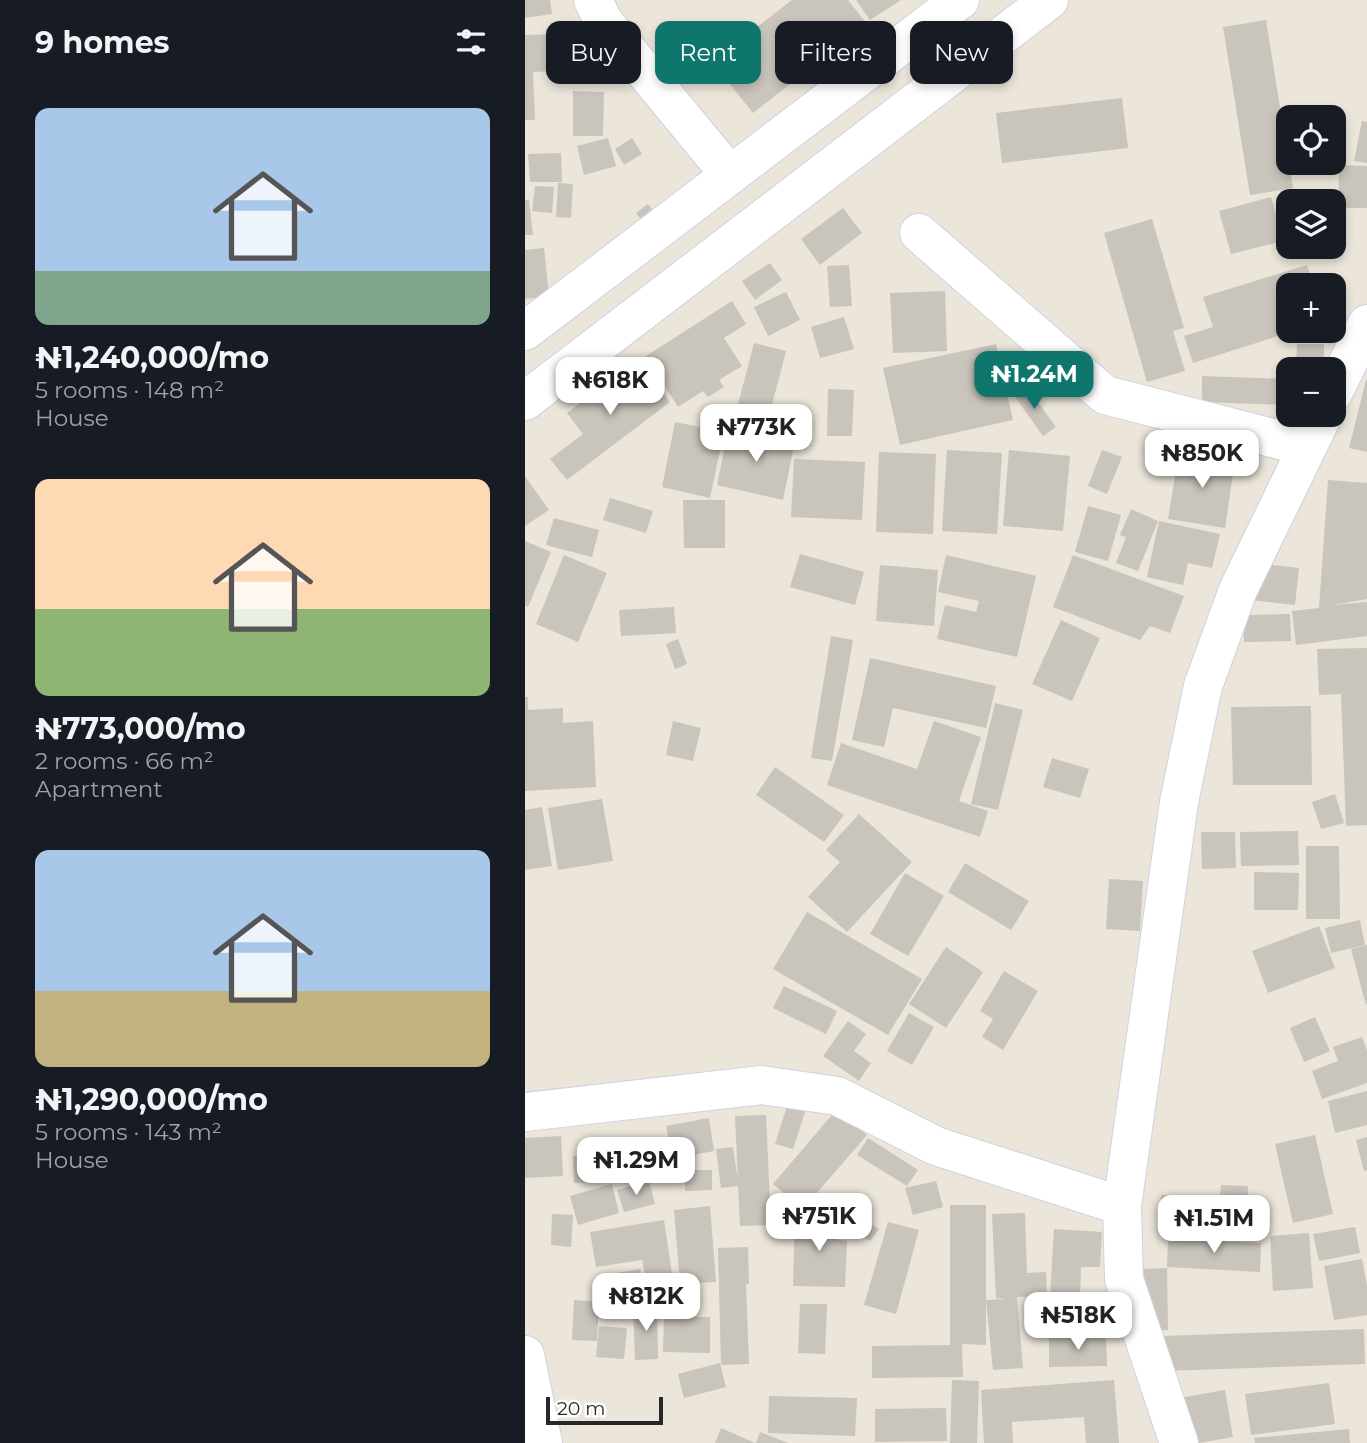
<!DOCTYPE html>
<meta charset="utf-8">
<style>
:root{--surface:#171b24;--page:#20242c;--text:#f1f3f6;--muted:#9ea1a6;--accent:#0f766e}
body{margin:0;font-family:Montserrat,sans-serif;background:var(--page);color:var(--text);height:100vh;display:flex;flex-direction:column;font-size:26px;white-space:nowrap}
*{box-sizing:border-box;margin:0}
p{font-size:23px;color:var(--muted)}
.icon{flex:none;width:38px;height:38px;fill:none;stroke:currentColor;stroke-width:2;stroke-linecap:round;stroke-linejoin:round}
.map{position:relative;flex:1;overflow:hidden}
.side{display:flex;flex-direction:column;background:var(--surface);width:525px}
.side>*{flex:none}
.guide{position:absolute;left:21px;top:21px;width:665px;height:63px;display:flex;gap:14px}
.controls{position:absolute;left:751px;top:105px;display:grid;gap:14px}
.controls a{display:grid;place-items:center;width:70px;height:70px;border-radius:14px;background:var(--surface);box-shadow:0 4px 10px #0003;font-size:35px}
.scale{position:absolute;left:21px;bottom:18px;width:117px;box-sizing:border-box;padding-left:7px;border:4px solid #282828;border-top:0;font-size:19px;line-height:24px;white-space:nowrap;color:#282828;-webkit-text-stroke:5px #fff;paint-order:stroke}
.price{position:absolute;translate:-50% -60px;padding:0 16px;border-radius:14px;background:#fff;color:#222;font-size:23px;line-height:46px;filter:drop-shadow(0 2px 4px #0008)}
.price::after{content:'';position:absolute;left:50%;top:42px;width:21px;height:16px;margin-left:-10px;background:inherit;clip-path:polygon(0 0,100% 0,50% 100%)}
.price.on{background:var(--accent);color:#fff}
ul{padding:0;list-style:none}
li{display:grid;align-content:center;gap:14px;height:371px;padding:0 35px}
li span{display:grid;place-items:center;height:217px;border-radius:14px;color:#555}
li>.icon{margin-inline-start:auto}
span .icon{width:126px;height:126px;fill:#fffc;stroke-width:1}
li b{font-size:30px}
h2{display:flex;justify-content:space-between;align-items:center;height:84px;padding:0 35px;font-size:30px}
.chip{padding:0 24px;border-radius:14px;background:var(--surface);box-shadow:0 4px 10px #0003;font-size:24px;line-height:63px}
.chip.on{background:var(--accent);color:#fff}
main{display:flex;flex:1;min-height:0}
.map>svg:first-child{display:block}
.building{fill:#c9c4bc}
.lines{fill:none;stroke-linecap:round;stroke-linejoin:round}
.minor-casing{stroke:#cfd1e2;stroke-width:40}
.minor{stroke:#fff;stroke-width:38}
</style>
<main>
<section class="side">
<h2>9 homes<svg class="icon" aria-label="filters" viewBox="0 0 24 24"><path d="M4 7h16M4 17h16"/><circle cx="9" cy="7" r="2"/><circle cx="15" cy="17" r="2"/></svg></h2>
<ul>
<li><span style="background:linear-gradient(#a9c7e8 75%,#7fa58c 0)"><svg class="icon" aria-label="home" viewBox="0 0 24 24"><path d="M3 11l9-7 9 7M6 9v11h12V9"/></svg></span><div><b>₦1,240,000/mo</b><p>5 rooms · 148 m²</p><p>House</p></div></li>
<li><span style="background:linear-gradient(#ffd9b3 60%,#8fb573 0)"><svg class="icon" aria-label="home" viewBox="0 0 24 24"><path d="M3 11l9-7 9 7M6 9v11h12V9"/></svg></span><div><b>₦773,000/mo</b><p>2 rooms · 66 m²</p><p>Apartment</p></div></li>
<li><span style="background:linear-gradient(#a9c7e8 65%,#c2b280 0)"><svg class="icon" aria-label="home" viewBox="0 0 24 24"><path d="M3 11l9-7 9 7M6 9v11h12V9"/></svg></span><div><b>₦1,290,000/mo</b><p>5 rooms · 143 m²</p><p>House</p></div></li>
</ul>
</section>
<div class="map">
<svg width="842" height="1443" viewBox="0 0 842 1443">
<rect width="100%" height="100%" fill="#ebe5da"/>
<path class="building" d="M0,0H25L27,14L0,18Z
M267,0H323L342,24L228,113L187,62Z
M331,0H376L345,20Z
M741,20L768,188L725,195L698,27Z
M36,34L37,71L8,72L10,120H0V35Z
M48,91L79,92L78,136H48Z
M597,98L603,148L477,163L471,113Z
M837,121L842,122V163L829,161Z
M83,138L91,166L59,175L52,146Z
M107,138L117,154L99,165L90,149Z
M36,153L37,182H5L3,154Z
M814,165L842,166V208H813Z
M33,183L48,184L46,218L31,217Z
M10,186L29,187L27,213L7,211Z
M746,197L758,241L706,254L694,211Z
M0,200H4L8,235H0Z
M123,204L133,217L121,226L111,213Z
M318,208L337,233L295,265L276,239Z
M627,219L659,328L648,331L660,371L622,382L579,233Z
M19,248L24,296L0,299V250Z
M245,263L257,280L230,300L217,281Z
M324,265L327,306L305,307L302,266Z
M782,265L789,285H763V331H769L668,363L659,336L688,327L678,297Z
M420,291L422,351L368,353L365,293Z
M261,292L275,320L243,336L229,307Z
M207,301L221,324L199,338L217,366L194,380L199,387L183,397L178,391L153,407L121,356Z
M319,317L329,349L295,358L286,327Z
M229,343L261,351L243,420L211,412Z
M471,344L488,420L375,445L358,368Z
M772,344H799V369H771Z
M112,359L145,402L42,480L25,459L58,434L42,413Z
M677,376L763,379V405L677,402Z
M841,380H842V452L824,448Z
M500,385L531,427L518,436L488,394Z
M303,389L329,390L327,436H302Z
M150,422L199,432L185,498L137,487Z
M204,428L270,441L258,500L192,485Z
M422,450L477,453L472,534L417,531Z
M484,450L545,456L538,531L478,526Z
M577,450L597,457L582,494L563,486Z
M354,452L411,454L408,534L351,532Z
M654,452L710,461L700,528L643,519Z
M269,459L340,462L337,520L266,517Z
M0,476L24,510L0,526Z
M803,480L842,483V599L808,605L842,602V636L771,645L767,611L794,608Z
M85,498L128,511L121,533L78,520Z
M158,500H200V548H159Z
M563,506L596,515L583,561L550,552Z
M606,509L633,521L613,571L591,563L601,537L595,535Z
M29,518L74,530L67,557L21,545Z
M634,521L695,534L687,568L663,563L658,585L622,577Z
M0,541L26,552L3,607L0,605Z
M275,554L339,572L330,605L265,587Z
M39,555L82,573L53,642L11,624Z
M421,555L511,576L492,657L412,639L420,605L451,612L454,601L413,592Z
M548,555L659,596L645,633L625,626L615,640L528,607Z
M730,563L774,568L770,605L726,600Z
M355,565L413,570L409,626L351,621Z
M149,607L151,633L96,636L94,610Z
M765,614L766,641L719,642L718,615Z
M536,620L575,638L547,701L507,684Z
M306,636L328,640L307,761L286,758Z
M153,639L162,664L150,669L141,644Z
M842,648V825L821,826L816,694L794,695L792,649Z
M345,658L471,686L461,728L368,708L359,747L327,740Z
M0,697H3V710L38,708V723L68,721L71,787L0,791Z
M470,703L498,710L473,810L446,804Z
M786,706L787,785H708L706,707Z
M148,721L176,728L168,761L141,755Z
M409,721L456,737L434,801L463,811L455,837L302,785L316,743L392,769Z
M527,758L564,769L555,798L518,787Z
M250,767L319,815L299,842L231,795Z
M810,794L819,823L796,829L787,802Z
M77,799L88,861L33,870L23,808Z
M17,807L27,866L0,870V810Z
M334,814L387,862L322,932L283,897L315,862L301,850Z
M773,831L774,865L716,866L715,832Z
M676,832H710L711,868L677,869Z
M781,846H814L815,919H781Z
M440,863L504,901L486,930L423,892Z
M729,872L774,873L773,910H729Z
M380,873L419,896L383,956L345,934Z
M584,879L618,881L615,931L581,929Z
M282,912L397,979L363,1035L248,969Z
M835,920L840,945L806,953L800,928Z
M794,926L810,968L743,993L727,951Z
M842,945V1004L841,1005L826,949Z
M421,947L458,972L421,1028L384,1004Z
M479,971L513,991L478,1050L457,1037L468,1019L455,1011Z
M259,986L312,1011L301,1034L248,1008Z
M384,1013L409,1027L387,1065L362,1051Z
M790,1017L805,1051L779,1062L765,1028Z
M323,1021L341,1034L329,1051L346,1063L334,1081L298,1056Z
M837,1037L842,1050V1083L797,1099L787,1071L813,1061L808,1047Z
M842,1091V1125L810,1133L803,1101Z
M262,1106L280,1112L268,1149L250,1144Z
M312,1109L342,1135L278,1209L248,1184Z
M241,1115L246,1225L215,1226L213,1186L196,1188L191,1149L208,1147L213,1181L210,1116Z
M184,1118L189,1151L147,1159L141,1126Z
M790,1135L808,1214L768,1223L750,1144Z
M36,1136L38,1176L0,1178V1138Z
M122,1137H135V1166H121Z
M842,1137V1170L839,1171L831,1140Z
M343,1138L393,1170L382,1186L332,1155Z
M78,1155L80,1182L49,1183L48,1156Z
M94,1160H110V1181H94Z
M160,1170H187V1190L160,1191Z
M124,1181L130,1204L99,1212L92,1190Z
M411,1181L418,1207L388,1215L380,1188Z
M87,1184L94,1213L53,1225L45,1196Z
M696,1185L723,1186L721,1235L634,1232L636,1195L695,1197Z
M425,1205H461V1345L437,1344L438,1377L347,1378V1346L425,1345Z
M185,1206L191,1282L155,1284L149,1210Z
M500,1213L502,1273L521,1272L522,1296L492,1297L498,1368L468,1370L461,1300L481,1299L471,1298L467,1214Z
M27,1214L48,1215L46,1247L26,1245Z
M270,1216L314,1217L313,1240L322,1241L320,1287L268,1286Z
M334,1216L354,1229L345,1241L325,1229Z
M139,1220L148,1280L122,1284L117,1260L71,1267L65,1232Z
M363,1222L394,1230L371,1314L339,1305Z
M830,1227L835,1253L794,1261L788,1234Z
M529,1229L577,1232L575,1267H556L555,1297L525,1296Z
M784,1233L788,1288L748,1291L745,1236Z
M643,1239L736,1243L735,1272L642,1267Z
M223,1247L224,1284H221L224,1364L196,1365L193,1248Z
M837,1259L842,1286V1315L809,1320L799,1266Z
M642,1268L643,1330H617L616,1269Z
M115,1269L118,1284L82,1291L79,1275Z
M153,1286L157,1312L137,1316L133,1290Z
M584,1297L586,1324L524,1328L522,1300Z
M49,1300L74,1302L72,1341L47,1340Z
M275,1304H302L300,1354L273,1353Z
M132,1307L133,1359L110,1360L108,1308Z
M139,1317H185V1353L138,1352Z
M74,1326L102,1328L99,1359L71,1357Z
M839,1329L840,1364L639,1371L638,1336Z
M581,1336L582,1366L524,1367V1337Z
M195,1363L201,1387L159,1398L153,1374Z
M427,1380L454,1381L452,1443H425Z
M589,1380L594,1443H561L559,1417L487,1422L488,1443H459L456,1390Z
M804,1383L810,1424L726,1435L720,1394Z
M700,1390L708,1437L674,1443H662L654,1398Z
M244,1396L332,1398L330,1436L243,1433Z
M421,1408L422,1441L350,1442V1409Z
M196,1428L230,1443H190Z
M824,1429L825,1443H730L729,1438Z
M235,1432L263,1443H231Z"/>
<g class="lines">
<defs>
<path id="minor" d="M68,0L78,21L205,175
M394,233L580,395L782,447
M0,331L435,0
M808,393L842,324
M0,401L524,0
M0,1112L237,1085L312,1096L411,1146L597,1206
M0,1355L18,1443
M654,1443L599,1279L597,1206L654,802L678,686L713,590L798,415"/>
</defs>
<use href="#minor" class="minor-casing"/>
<use href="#minor" class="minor"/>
</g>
</svg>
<div class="controls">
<a><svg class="icon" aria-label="locate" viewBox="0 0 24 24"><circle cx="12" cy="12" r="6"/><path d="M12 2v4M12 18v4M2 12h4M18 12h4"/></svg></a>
<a><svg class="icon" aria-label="layers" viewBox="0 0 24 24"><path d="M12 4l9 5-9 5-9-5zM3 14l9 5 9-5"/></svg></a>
<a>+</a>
<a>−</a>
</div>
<div class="scale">20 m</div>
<b class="price on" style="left:509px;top:411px">₦1.24M</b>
<b class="price" style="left:85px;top:417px">₦618K</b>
<b class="price" style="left:231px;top:464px">₦773K</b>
<b class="price" style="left:677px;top:490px">₦850K</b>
<b class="price" style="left:111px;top:1197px">₦1.29M</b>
<b class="price" style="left:294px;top:1253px">₦751K</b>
<b class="price" style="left:689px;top:1255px">₦1.51M</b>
<b class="price" style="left:121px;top:1333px">₦812K</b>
<b class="price" style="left:553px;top:1352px">₦518K</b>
<div class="guide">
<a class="chip">Buy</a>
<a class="chip on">Rent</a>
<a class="chip">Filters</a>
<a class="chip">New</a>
</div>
</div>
</main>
